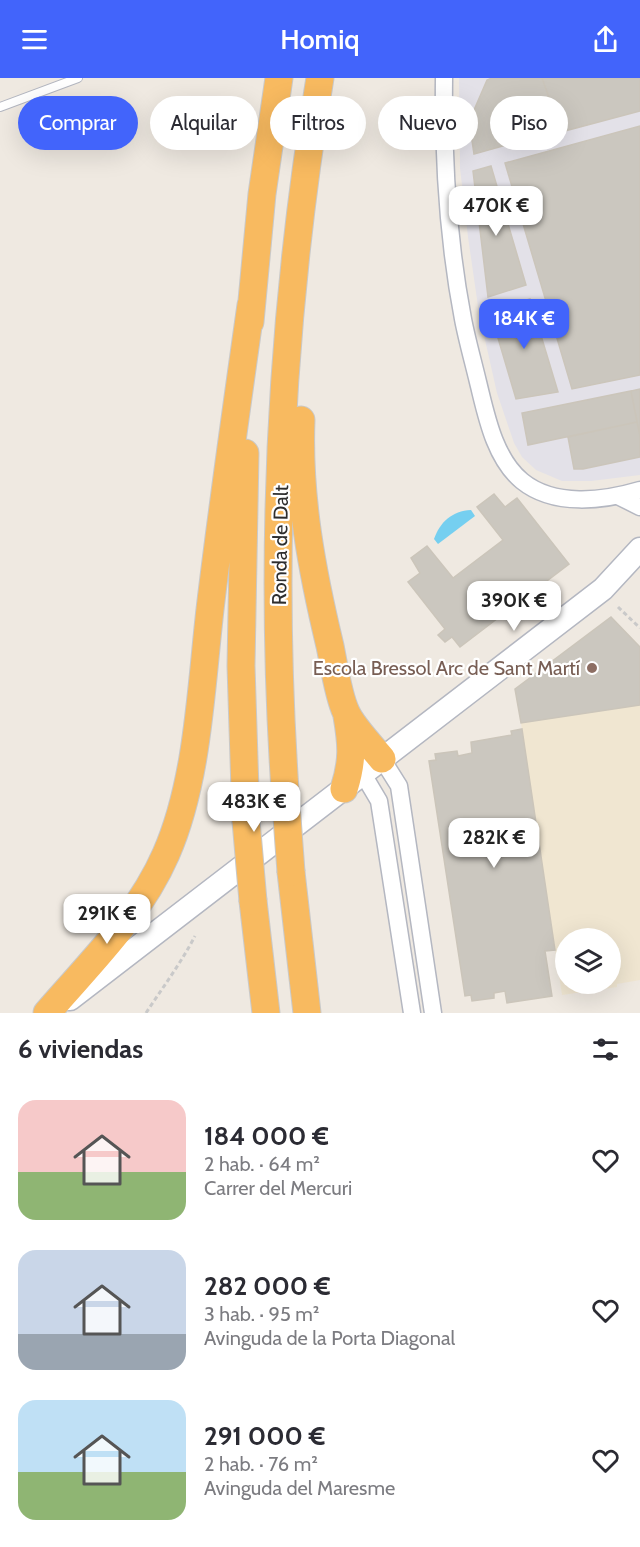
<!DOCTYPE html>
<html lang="es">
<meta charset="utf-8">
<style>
:root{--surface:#fff;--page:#f7f7f7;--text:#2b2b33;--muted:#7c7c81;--accent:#4264fb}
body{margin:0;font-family:Cabin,sans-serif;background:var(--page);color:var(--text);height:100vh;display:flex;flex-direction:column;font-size:22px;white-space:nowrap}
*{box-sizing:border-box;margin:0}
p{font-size:20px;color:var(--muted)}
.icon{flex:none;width:33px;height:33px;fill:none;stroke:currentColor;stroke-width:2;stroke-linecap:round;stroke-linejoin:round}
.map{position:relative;height:935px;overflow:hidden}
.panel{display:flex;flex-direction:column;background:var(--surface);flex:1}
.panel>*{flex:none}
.top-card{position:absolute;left:18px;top:18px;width:604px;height:54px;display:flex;gap:12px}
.controls{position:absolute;left:555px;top:850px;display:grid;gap:12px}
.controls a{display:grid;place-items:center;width:66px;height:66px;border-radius:50%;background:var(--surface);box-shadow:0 6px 24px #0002;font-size:30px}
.price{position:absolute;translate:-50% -51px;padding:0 14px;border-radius:12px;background:#fff;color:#222;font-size:20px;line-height:39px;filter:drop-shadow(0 2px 3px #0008)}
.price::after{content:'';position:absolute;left:50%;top:36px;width:18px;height:14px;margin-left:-9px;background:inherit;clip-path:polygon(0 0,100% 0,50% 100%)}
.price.on{background:var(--accent);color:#fff}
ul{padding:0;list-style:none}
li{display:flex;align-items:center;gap:18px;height:150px;padding:0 18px}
li span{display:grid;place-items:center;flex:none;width:168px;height:120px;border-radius:18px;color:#555}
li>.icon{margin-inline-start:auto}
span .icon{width:72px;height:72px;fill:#fffc;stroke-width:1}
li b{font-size:26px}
h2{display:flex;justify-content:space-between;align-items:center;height:72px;padding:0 18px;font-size:26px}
.tag{padding:0 21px;border-radius:27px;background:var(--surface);box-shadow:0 6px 24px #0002;font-size:21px;line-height:54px}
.tag.on{background:var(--accent);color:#fff}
header{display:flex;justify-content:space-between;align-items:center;height:78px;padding:0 18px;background:var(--accent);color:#fff;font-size:27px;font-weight:600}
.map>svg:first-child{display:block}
.industrial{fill:#e3e1e8}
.education{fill:#f0e6d1;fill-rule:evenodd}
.water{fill:#75cff0}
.building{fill:#cbc7bf;stroke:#cbc5ba;stroke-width:1.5}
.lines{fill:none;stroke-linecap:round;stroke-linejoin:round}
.service-casing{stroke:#b4b7c1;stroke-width:10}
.minor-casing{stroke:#b4b7c1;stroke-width:19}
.secondary-casing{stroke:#b4b7c1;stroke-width:25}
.trunk-casing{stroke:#c9c9c9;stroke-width:29}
.path{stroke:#c9c9c9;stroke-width:3;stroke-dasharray:4.5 3;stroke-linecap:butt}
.service{stroke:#fff;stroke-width:8}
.minor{stroke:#fff;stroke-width:16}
.secondary{stroke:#fff;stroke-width:22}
.trunk{stroke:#f8ba60;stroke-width:27}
.trunk-bridge-casing{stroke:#c9c9c9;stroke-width:29;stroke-linecap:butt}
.trunk-bridge{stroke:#f8ba60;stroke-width:27}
.education-dot{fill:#8d6e63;stroke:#fff;stroke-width:2}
.labels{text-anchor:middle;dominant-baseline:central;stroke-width:4.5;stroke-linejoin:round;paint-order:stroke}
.street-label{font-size:20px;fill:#2e2e2e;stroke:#fff}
.education-label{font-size:20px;fill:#785e54;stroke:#fff;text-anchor:end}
</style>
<header><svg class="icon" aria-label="menu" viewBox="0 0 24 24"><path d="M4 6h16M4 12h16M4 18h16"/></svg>Homiq<svg class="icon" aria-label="share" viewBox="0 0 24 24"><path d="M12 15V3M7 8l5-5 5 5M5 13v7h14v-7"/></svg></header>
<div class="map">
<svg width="640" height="935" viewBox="0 0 640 935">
<rect width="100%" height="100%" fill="#efe9e1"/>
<path class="industrial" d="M459,0H640V397L591,403H562L536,392L522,379L514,365L497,315L479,235L468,159L460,90Z"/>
<path class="education" d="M640,627V902L617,906V909L562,917L521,645ZM566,861H610V906H566Z"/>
<path class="water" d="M471,432L475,438L438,466L434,461C440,444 452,433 471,432Z"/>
<path class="building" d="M492,0H542L561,52L474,76L471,56L476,53L471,39L487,2Z
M542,0H640V33L561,54Z
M640,48V297L572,311L505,85Z
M491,88L526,207L488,219L473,93Z
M530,221L558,314L516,321L490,233Z
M640,311V358L631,313Z
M631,313L637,344L528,367L522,335Z
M637,344L640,358V379L583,391H574L568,359Z
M494,416L505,429L517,420L569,486L460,569L452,559L445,564L438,557L445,551L408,504L420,495L411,480L427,468L453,500L503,462L477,429Z
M611,539L640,569V627L521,645L515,611Z
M522,651L555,872L545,873L552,918L507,925L505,913L494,915V920L472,923L471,917L465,918L429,683L436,682L435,676L457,673L458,678L472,675L471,664L512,657L511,653Z"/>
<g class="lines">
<defs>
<path id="service" d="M0,29L78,0"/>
<path id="minor" d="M444,0C443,80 448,163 463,241C467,262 473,283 478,304C486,336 494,380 522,403C554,429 603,423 640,412
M618,418L640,429
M382,681L399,708L433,935
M363,696L379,723L412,935"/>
<path id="secondary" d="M70,921L603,511L640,471"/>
<path id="trunk" d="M250,244L262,116L279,0
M301,342C298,419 312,493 330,568C334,587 338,617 346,634C352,648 372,669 382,681
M245,375L241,588L246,743
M344,711C353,683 352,667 347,638
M285,712C269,475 281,235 320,0
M291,794L307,935
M253,823L266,935
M47,935C90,885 139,838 166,776C199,701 201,605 211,523C223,424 237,326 251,227"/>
</defs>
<use href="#service" class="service-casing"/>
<use href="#minor" class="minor-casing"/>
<use href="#secondary" class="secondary-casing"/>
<use href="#trunk" class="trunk-casing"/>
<path class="path" d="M618,529L640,550
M146,935C163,909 181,885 195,858"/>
<use href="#service" class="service"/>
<use href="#minor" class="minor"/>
<use href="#secondary" class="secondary"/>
<use href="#trunk" class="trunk"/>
<defs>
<path id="trunk-bridge" d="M285,712L291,794
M246,743L253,823"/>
</defs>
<use href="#trunk-bridge" class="trunk-bridge-casing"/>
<use href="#trunk-bridge" class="trunk-bridge"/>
</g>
<circle class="education-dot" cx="592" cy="590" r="6"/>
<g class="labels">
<g class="street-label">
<text transform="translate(280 467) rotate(-89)">Ronda de Dalt</text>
</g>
<g class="education-label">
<text x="580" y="590">Escola Bressol Arc de Sant Martí</text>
</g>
</g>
</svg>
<div class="controls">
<a><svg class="icon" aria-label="layers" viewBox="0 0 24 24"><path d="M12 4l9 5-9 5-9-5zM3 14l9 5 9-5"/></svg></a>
</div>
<b class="price" style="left:496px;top:159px">470K €</b>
<b class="price on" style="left:524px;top:272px">184K €</b>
<b class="price" style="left:514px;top:554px">390K €</b>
<b class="price" style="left:254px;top:755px">483K €</b>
<b class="price" style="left:494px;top:791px">282K €</b>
<b class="price" style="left:107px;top:867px">291K €</b>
<div class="top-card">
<a class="tag on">Comprar</a>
<a class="tag">Alquilar</a>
<a class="tag">Filtros</a>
<a class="tag">Nuevo</a>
<a class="tag">Piso</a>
</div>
</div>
<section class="panel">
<h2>6 viviendas<svg class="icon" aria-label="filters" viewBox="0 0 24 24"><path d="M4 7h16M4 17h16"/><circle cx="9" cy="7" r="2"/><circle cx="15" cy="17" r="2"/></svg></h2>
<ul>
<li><span style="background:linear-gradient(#f6c9c9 60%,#8fb573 0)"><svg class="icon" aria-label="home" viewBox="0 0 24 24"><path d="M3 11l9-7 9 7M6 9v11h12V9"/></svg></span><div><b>184 000 €</b><p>2 hab. · 64 m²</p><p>Carrer del Mercuri</p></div><svg class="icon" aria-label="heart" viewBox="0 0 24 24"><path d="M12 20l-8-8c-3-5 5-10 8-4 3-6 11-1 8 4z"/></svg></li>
<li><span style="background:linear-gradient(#c9d6e8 70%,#9aa5b1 0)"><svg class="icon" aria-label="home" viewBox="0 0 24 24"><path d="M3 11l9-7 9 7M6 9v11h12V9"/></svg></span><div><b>282 000 €</b><p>3 hab. · 95 m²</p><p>Avinguda de la Porta Diagonal</p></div><svg class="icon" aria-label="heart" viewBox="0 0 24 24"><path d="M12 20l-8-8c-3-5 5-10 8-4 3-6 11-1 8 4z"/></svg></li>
<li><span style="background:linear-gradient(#bfe0f5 60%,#8fb573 0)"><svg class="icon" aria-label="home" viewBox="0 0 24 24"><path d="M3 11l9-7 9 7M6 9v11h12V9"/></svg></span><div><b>291 000 €</b><p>2 hab. · 76 m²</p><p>Avinguda del Maresme</p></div><svg class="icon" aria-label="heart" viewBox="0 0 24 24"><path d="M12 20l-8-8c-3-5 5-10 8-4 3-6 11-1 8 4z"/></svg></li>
</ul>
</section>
